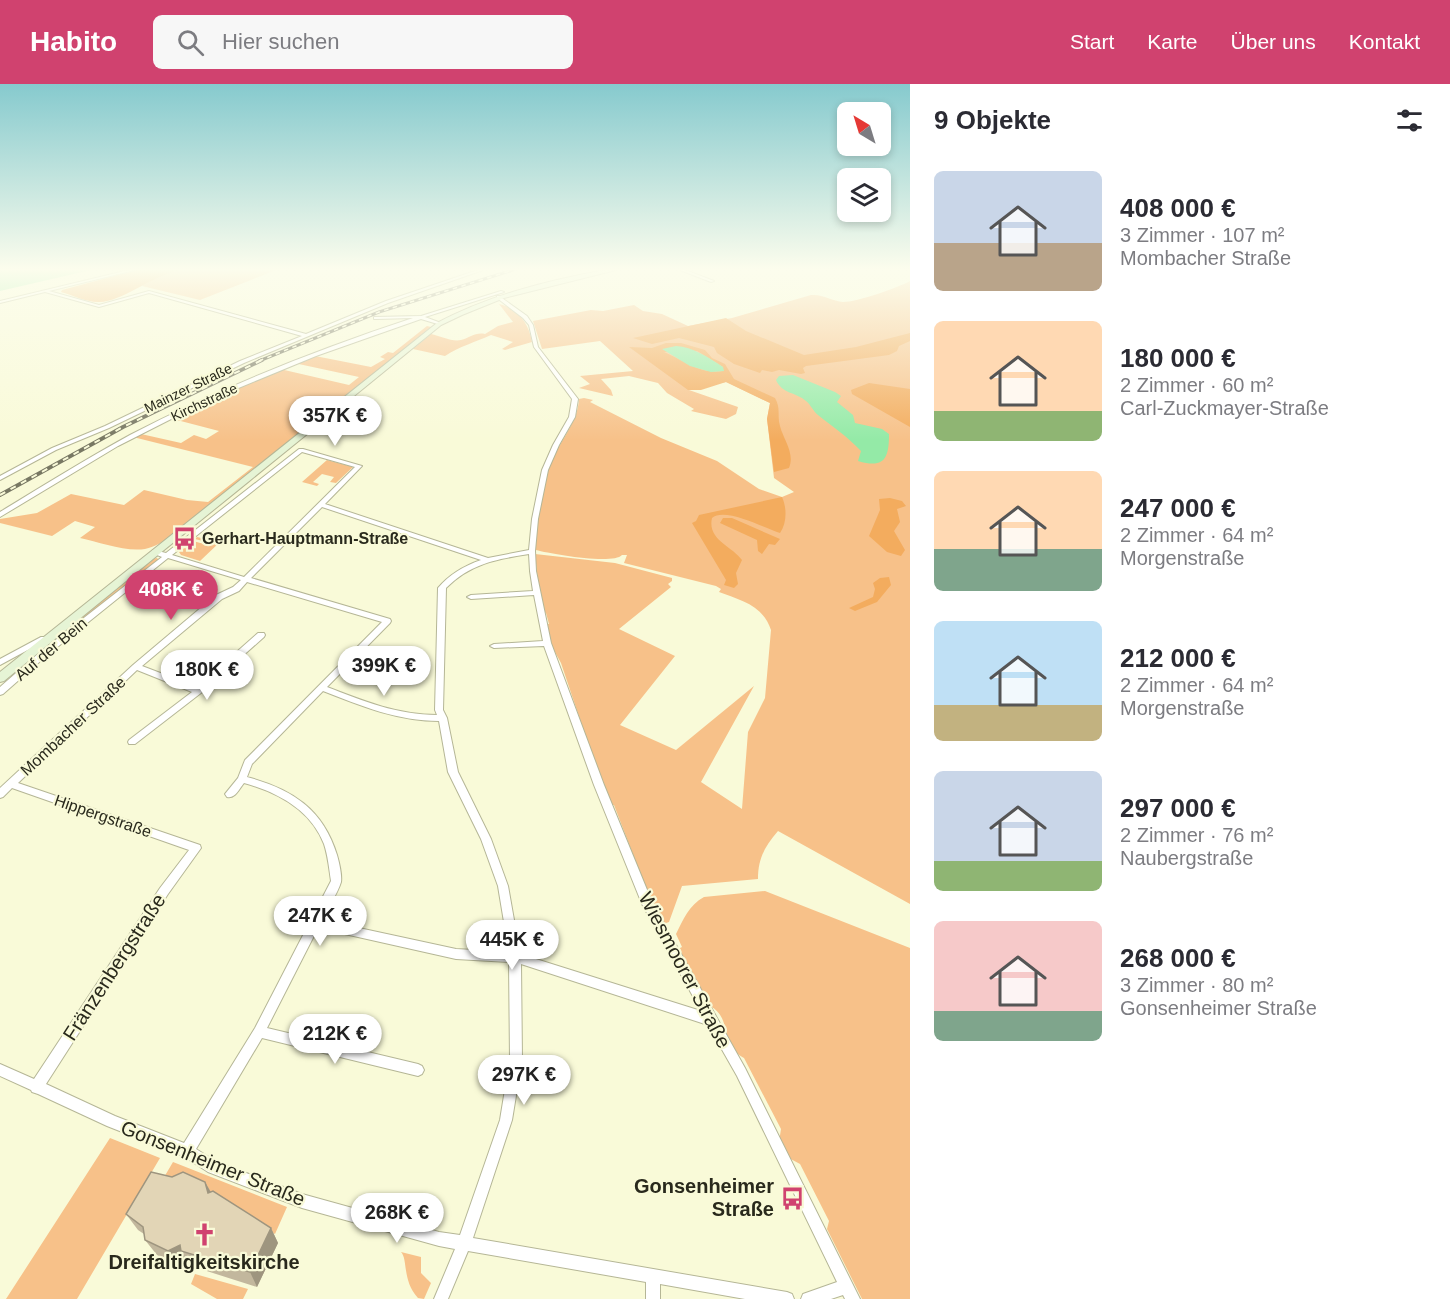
<!DOCTYPE html>
<html lang="de">
<meta charset="utf-8">
<style>
:root{--surface:#fff;--page:#f7f7f7;--text:#2b2b33;--muted:#7c7c81;--accent:#d0426f}
body{margin:0;font-family:Helvetica,sans-serif;background:var(--page);color:var(--text);height:100vh;display:flex;flex-direction:column;font-size:22px;white-space:nowrap}
*{box-sizing:border-box;margin:0}
p{font-size:20px;color:var(--muted)}
.icon{flex:none;width:33px;height:33px;fill:none;stroke:currentColor;stroke-width:2;stroke-linecap:round;stroke-linejoin:round}
.map{position:relative;flex:1;overflow:hidden}
.panel{display:flex;flex-direction:column;background:var(--surface);width:540px}
.panel>*{flex:none}
.needle{width:39px;rotate:322deg}
.controls{position:absolute;left:837px;top:18px;display:grid;gap:12px}
.controls a{display:grid;place-items:center;width:54px;height:54px;border-radius:9px;background:var(--surface);box-shadow:0 3px 9px #0003;font-size:30px}
.price{position:absolute;translate:-50% -51px;padding:0 14px;border-radius:21px;background:#fff;color:#222;font-size:20px;line-height:39px;filter:drop-shadow(0 2px 3px #0008)}
.price::after{content:'';position:absolute;left:50%;top:36px;width:18px;height:14px;margin-left:-9px;background:inherit;clip-path:polygon(0 0,100% 0,50% 100%)}
.price.on{background:var(--accent);color:#fff}
ul{padding:0;list-style:none}
li{display:flex;align-items:center;gap:18px;height:150px;padding:0 24px}
li span{display:grid;place-items:center;flex:none;width:168px;height:120px;border-radius:9px;color:#555}
li>.icon{margin-inline-start:auto}
span .icon{width:72px;height:72px;fill:#fffc;stroke-width:1}
li b{font-size:26px}
h2{display:flex;justify-content:space-between;align-items:center;height:72px;padding:0 24px;font-size:26px}
header{display:flex;align-items:center;gap:36px;box-sizing:border-box;height:84px;padding:0 30px;background:var(--accent);color:#fff}
header strong{font-size:28px}
nav{display:flex;gap:33px;margin-inline-start:auto;font-size:21px}
.search{width:420px;height:54px;background:var(--page);display:flex;align-items:center;gap:15px;box-sizing:border-box;padding:0 21px;border-radius:9px;color:var(--muted);font-size:22px}
main{display:flex;flex:1;min-height:0}
.map>svg:first-child{display:block}
.green{fill:#f7c189}
.forest{fill:#f3ac5e;fill-rule:evenodd}
.water{fill:#94eaa7}
.lines{fill:none;stroke-linecap:round;stroke-linejoin:round}
.minor-casing{stroke:#b5b696;stroke-width:2}
.secondary-casing{stroke:#b5b696;stroke-width:2}
.minor{fill:#fff;fill-rule:evenodd}
.secondary{fill:#e6f4d5;fill-rule:evenodd}
.rail-far1-casing{stroke:#787863;stroke-width:3}
.rail-casing{stroke:#787863;stroke-width:4}
.rail-far1{stroke:#f9fad8;stroke-width:1.5;stroke-dasharray:4.5;stroke-linecap:butt}
.rail{stroke:#f9fad8;stroke-width:2;stroke-dasharray:6;stroke-linecap:butt}
.wall{fill:#c2b79d}
.shaded-wall{fill:#9e957f}
.building{fill:#e2d5b6;stroke:#9e957f;stroke-width:1.5}
.labels{text-anchor:middle;dominant-baseline:central;stroke-width:4.5;stroke-linejoin:round;paint-order:stroke}
.far-street-label{font-size:14px;fill:#29291c;stroke:#f9fad8}
.poi-label{font-size:16px;font-weight:bold;fill:#29291c;stroke:#f9fad8;text-anchor:start}
.street-label{font-size:16px;fill:#29291c;stroke:#f9fad8}
.near-street-label{font-size:20px;fill:#29291c;stroke:#f9fad8}
.near-poi-label{font-size:20px;font-weight:bold;fill:#29291c;stroke:#f9fad8;text-anchor:end}
</style>
<header>
<strong>Habito</strong>
<div class="search"><svg class="icon" aria-label="search" viewBox="0 0 24 24"><circle cx="10" cy="10" r="6"/><path d="M15 15l6 6"/></svg>Hier suchen</div>
<nav><a>Start</a><a>Karte</a><a>Über uns</a><a>Kontakt</a></nav>
</header>
<main>
<div class="map">
<svg width="910" height="1215" viewBox="0 0 910 1215">
<rect width="100%" height="100%" fill="#f9fad8"/>
<path class="green" d="M181,186H276L200,216L142,202L159,191Z
M910,197V820L778,747C765,762 758,774 758,795L682,802L669,838L660,841L614,721H612L602,701L561,579L551,561L546,540H549L546,529L541,526L535,470L615,479L672,494V497L668,500L671,503L619,545L675,572L620,641L676,666L754,602L701,698L742,725L748,648L765,614L771,546C763,521 740,516 719,508L721,505L716,502L624,479L627,471H622C613,481 551,470 536,466C535,438 541,405 551,379C559,358 578,338 579,315L584,314L593,316L590,318L661,354L717,377L759,405L782,413L794,408L774,394L767,335L770,319L726,298L689,306L738,323L736,330L726,335L691,327L694,325L667,309L658,299L629,292L601,295L611,306L613,312L579,304L590,300L580,292L633,287L600,257L542,265L533,237L591,226L603,227L634,221L643,227L662,230L688,242L732,234L811,211C823,210 832,217 843,218C857,218 897,204 910,197Z
M499,220C518,224 529,240 532,258L505,266L502,265L513,258L491,251C476,258 460,262 445,272L413,265L431,250C440,252 452,258 461,256C470,254 475,248 485,250L498,242L513,238Z
M427,242L431,243L200,430C183,442 165,461 145,465C125,468 99,458 80,454L95,443L75,437L52,452L0,439V435L37,429L71,410L124,421L144,406L187,416L208,418L253,383L133,353L141,350L181,359L194,351L206,355L219,347L173,335L205,318L280,285L349,301L359,293L294,279L315,272L371,283L385,275L380,273L388,268L393,269Z
M327,376L353,383L336,399L330,398L334,393L322,390L313,398L319,400L317,402L302,398Z
M197,453L220,458L200,477L181,471L179,468L193,457L204,460L207,458L195,455Z
M157,474L159,476L0,605V603L151,475Z
M765,807L910,864V1215H862L827,1145L829,1137L800,1080L787,1073L779,1058L781,1045L744,974C719,961 733,934 710,922L678,865L682,863L676,850C683,836 689,821 704,813Z
M110,1054L160,1074L77,1215H6Z
M173,1078L287,1123L275,1150L206,1106L163,1095Z
M401,1168L421,1173V1189L431,1199L424,1215L418,1214C402,1197 408,1175 401,1168Z
M195,1190L248,1205L243,1215H217L191,1200Z"/>
<path class="forest" d="M136,186H181C154,190 121,219 98,218C86,218 72,211 61,208L62,206Z
M726,234L746,247L804,271L856,263L910,249V257L899,262L897,267L889,271L806,282L803,284L805,289L801,290L779,286L772,288L762,286L760,289L734,280L717,269L714,263L679,254L652,260L633,254Z
M666,259H681L705,266L712,274L725,280L734,295L775,314C781,324 777,332 780,342C784,357 795,369 789,384L774,388L767,335L770,319L726,298L701,306H688L629,263L652,264ZM697,267L723,283V287C700,291 684,276 664,268Z
M869,299L910,305V343L852,310L851,306Z
M782,413C787,424 787,439 780,449C764,444 725,423 712,434C707,456 732,462 742,476L736,489L738,500L734,504L724,501L726,496L692,439L696,437L699,431Z
M890,414L902,417L906,422L897,425L900,438L894,447L905,466L901,472L887,468L869,452L880,426L879,415Z
M723,434H732L780,455L775,461L769,460L762,470L758,467L757,456L720,439Z
M889,493L891,501L877,518L855,527L849,524L873,513L875,505L873,499L880,494Z"/>
<path class="water" d="M0,186H91L0,207Z
M676,262C693,263 708,273 723,283L724,287L711,288L690,282L662,265Z
M793,291L835,308L841,312L837,318L853,331L855,339L882,345L889,350C889,374 885,385 858,377L861,367C848,353 833,343 818,331C813,327 811,321 806,317C796,308 782,310 776,296L779,292Z"/>
<g class="lines">
<defs>
<path id="minor" d="M129,186H135L49,207L99,221L149,207L306,250L386,217L478,186H483L388,219L244,279L109,344L56,366L0,396V392L52,364L105,342L240,277L302,252L149,209L99,223L45,208L0,219V217Z
M680,186H685L714,197L711,198Z
M501,207L504,208L425,233L441,239V241L421,235L316,272L224,310L179,331L118,362L0,433V428C43,402 86,375 130,351C220,304 316,266 413,234L376,235H374V233L421,232Z
M497,212H499L527,232L533,241L538,263L578,315L575,333L559,361L548,386L538,435L535,467L536,487L551,559L604,701L652,818L745,984L860,1215H845L843,1211L831,1215H801L803,1210L837,1198L737,992L708,941L521,880L522,975L512,1036L473,1154L787,1208L792,1210L794,1215H745L660,1200V1215H646V1198L468,1167L448,1215H434L455,1165L439,1162L302,1124L208,1088L183,1072L107,1042L38,1010L32,1008L31,1006L0,992V980L34,995L160,804L189,766L12,704L3,713L0,714V704L133,581L216,511L233,503L241,496L168,474L45,573L3,610L0,611V603L39,569L162,473L152,469V467L154,466L166,469L299,365H303L362,382L325,420L488,474L529,466L532,435L542,386L553,361L569,333L572,315L534,263L529,241L523,234L497,214ZM302,368L355,383L244,493L172,471ZM322,423L481,476C464,482 450,490 438,504L435,626L437,631C398,631 363,617 327,603L390,539L391,537L390,535L251,494ZM529,470L530,487L533,507L471,511L467,513L471,515L534,511L543,557L494,560L490,562L494,564L544,562L594,701L642,820L701,927L520,870L508,802L491,755L458,688L447,634L443,626L446,504C470,480 496,475 529,470ZM247,498L382,538L245,676L238,694L225,710L227,713C235,715 239,705 244,699C277,708 311,726 324,760C328,772 329,784 331,797L255,944L184,1059L115,1032L46,1000L168,810L201,764L200,761L18,699L137,586L192,608L129,656L128,658L129,660H135L201,609L264,553L265,551L264,549H258L197,603L142,582L222,515L239,507ZM323,607C361,622 398,637 439,637L448,688L481,755L498,802L509,868L456,865L322,836C327,825 338,809 341,798C342,791 339,778 337,771C323,725 292,705 247,693L252,680ZM318,844L456,875L509,878L510,975L500,1036L460,1151L439,1148L302,1110L217,1078L196,1065L262,954L418,992L422,990L424,986L422,982L418,980L267,944Z
M41,553H44L48,555L0,581V575Z"/>
<path id="secondary" d="M605,186H616L504,214L462,231L441,241C296,360 149,477 4,597L0,598V588L437,239C490,211 546,197 605,186Z"/>
</defs>
<use href="#minor" class="minor-casing"/>
<use href="#secondary" class="secondary-casing"/>
<use href="#minor" class="minor"/>
<use href="#secondary" class="secondary"/>
<defs>
<path id="rail-far1" d="M259,277L379,228L513,186"/>
<path id="rail" d="M0,411L123,343L262,276"/>
</defs>
<use href="#rail-far1" class="rail-far1-casing"/>
<use href="#rail" class="rail-casing"/>
<use href="#rail-far1" class="rail-far1"/>
<use href="#rail" class="rail"/>
</g>
<path class="wall" d="M172,1093L205,1098L211,1108L271,1144L278,1159L257,1203L191,1182L188,1177L178,1182L157,1171L145,1156L144,1150L138,1146L126,1130Z"/>
<path class="shaded-wall" d="M205,1098L214,1114L208,1109Z
M271,1144L278,1159L257,1203L250,1188Z
M180,1161L181,1167L188,1177L178,1182L168,1167Z"/>
<path class="building" d="M151,1088L172,1093L183,1088L205,1098L208,1109L213,1107L271,1144L250,1188L181,1167L180,1161L168,1167L145,1156L143,1143L126,1130Z"/>
<linearGradient id="sky" x2="0" y2="1"><stop stop-color="#86cace"/><stop offset="0.52" stop-color="#fcfded"/><stop offset="1" stop-color="#fcfded" stop-opacity="0"/></linearGradient>
<rect width="910" height="356" fill="url(#sky)"/>
<defs>
<symbol id="bus-bare" viewBox="-9 -9 18 18"><path d="M-5-6H5V4H4V6H2V4H-2V6H-4V4H-5ZM-3.5-4V0h7V-4ZM-3.5 1.2v1.5H-2V1.2ZM2 1.2v1.5H3.5V1.2Z" fill="#d0426f" stroke="#f9fad8" stroke-width="2.5" paint-order="stroke"/></symbol>
<symbol id="church-bare" viewBox="-9 -9 18 18"><path d="M-1.2-6h2.4v3.5h3.3v2.4h-3.3V6h-2.4V-.1h-3.3v-2.4h3.3Z" fill="#d0426f" stroke="#f9fad8" stroke-width="2.5" paint-order="stroke"/></symbol>
</defs>
<g fill-rule="evenodd">
<use href="#bus-bare" x="168" y="438" width="33" height="33"/>
<use href="#bus-bare" x="776" y="1098" width="33" height="33"/>
<use href="#church-bare" x="188" y="1134" width="33" height="33"/>
</g>
<g class="labels">
<g class="far-street-label">
<text transform="translate(188 304) rotate(-26)">Mainzer Straße</text>
<text transform="translate(204 318) rotate(-25)">Kirchstraße</text>
</g>
<g class="poi-label">
<text x="202" y="454">Gerhart-Hauptmann-Straße</text>
</g>
<g class="street-label">
<text transform="translate(51 565) rotate(-40)">Auf der Bein</text>
<text transform="translate(73 642) rotate(-43)">Mombacher Straße</text>
<text transform="translate(103 732) rotate(19)">Hippergstraße</text>
</g>
<g class="near-street-label">
<text transform="translate(114 883) rotate(-57)">Fränzenbergstraße</text>
<text transform="translate(685 886) rotate(62)">Wiesmoorer Straße</text>
<text transform="translate(213 1079) rotate(22)">Gonsenheimer Straße</text>
</g>
<g class="near-poi-label">
<text x="774" y="1102">Gonsenheimer<tspan x="774" dy="23">Straße</tspan></text>
<text x="204" y="1178" text-anchor="middle">Dreifaltigkeitskirche</text>
</g>
</g>
</svg>
<div class="controls">
<a><svg class="needle" viewBox="-14 -14 28 28"><path d="M0-13l5 13h-10z" fill="#e53935"/><path d="M0 13l5-13h-10z" fill="#7c7c81"/></svg></a>
<a><svg class="icon" aria-label="layers" viewBox="0 0 24 24"><path d="M12 4l9 5-9 5-9-5zM3 14l9 5 9-5"/></svg></a>
</div>
<b class="price" style="left:335px;top:363px">357K €</b>
<b class="price on" style="left:171px;top:537px">408K €</b>
<b class="price" style="left:384px;top:613px">399K €</b>
<b class="price" style="left:207px;top:617px">180K €</b>
<b class="price" style="left:320px;top:863px">247K €</b>
<b class="price" style="left:512px;top:887px">445K €</b>
<b class="price" style="left:335px;top:981px">212K €</b>
<b class="price" style="left:524px;top:1022px">297K €</b>
<b class="price" style="left:397px;top:1160px">268K €</b>
</div>
<section class="panel">
<h2>9 Objekte<svg class="icon" aria-label="filters" viewBox="0 0 24 24"><path d="M4 7h16M4 17h16"/><circle cx="9" cy="7" r="2"/><circle cx="15" cy="17" r="2"/></svg></h2>
<ul>
<li><span style="background:linear-gradient(#c9d6e8 60%,#b9a48a 0)"><svg class="icon" aria-label="home" viewBox="0 0 24 24"><path d="M3 11l9-7 9 7M6 9v11h12V9"/></svg></span><div><b>408 000 €</b><p>3 Zimmer · 107 m²</p><p>Mombacher Straße</p></div></li>
<li><span style="background:linear-gradient(#ffd9b3 75%,#8fb573 0)"><svg class="icon" aria-label="home" viewBox="0 0 24 24"><path d="M3 11l9-7 9 7M6 9v11h12V9"/></svg></span><div><b>180 000 €</b><p>2 Zimmer · 60 m²</p><p>Carl-Zuckmayer-Straße</p></div></li>
<li><span style="background:linear-gradient(#ffd9b3 65%,#7fa58c 0)"><svg class="icon" aria-label="home" viewBox="0 0 24 24"><path d="M3 11l9-7 9 7M6 9v11h12V9"/></svg></span><div><b>247 000 €</b><p>2 Zimmer · 64 m²</p><p>Morgenstraße</p></div></li>
<li><span style="background:linear-gradient(#bfe0f5 70%,#c2b280 0)"><svg class="icon" aria-label="home" viewBox="0 0 24 24"><path d="M3 11l9-7 9 7M6 9v11h12V9"/></svg></span><div><b>212 000 €</b><p>2 Zimmer · 64 m²</p><p>Morgenstraße</p></div></li>
<li><span style="background:linear-gradient(#c9d6e8 75%,#8fb573 0)"><svg class="icon" aria-label="home" viewBox="0 0 24 24"><path d="M3 11l9-7 9 7M6 9v11h12V9"/></svg></span><div><b>297 000 €</b><p>2 Zimmer · 76 m²</p><p>Naubergstraße</p></div></li>
<li><span style="background:linear-gradient(#f6c9c9 75%,#7fa58c 0)"><svg class="icon" aria-label="home" viewBox="0 0 24 24"><path d="M3 11l9-7 9 7M6 9v11h12V9"/></svg></span><div><b>268 000 €</b><p>3 Zimmer · 80 m²</p><p>Gonsenheimer Straße</p></div></li>
</ul>
</section>
</main>
